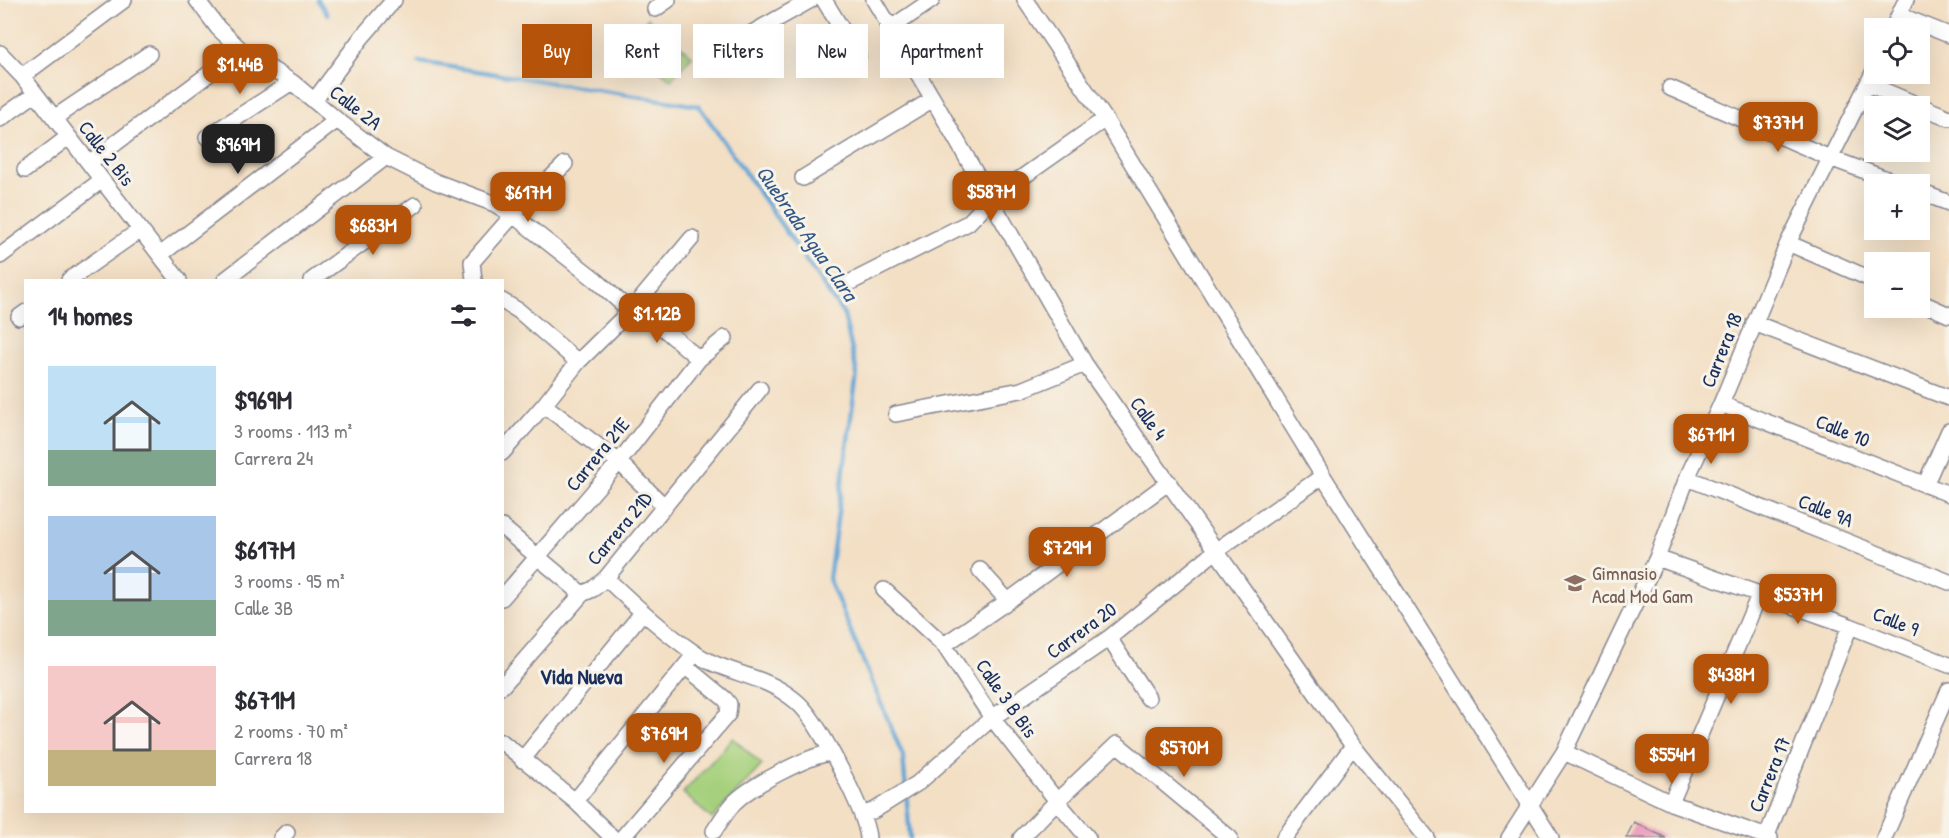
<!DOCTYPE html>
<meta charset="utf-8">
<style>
:root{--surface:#fff;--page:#f7f7f7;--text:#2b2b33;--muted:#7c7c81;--accent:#b45309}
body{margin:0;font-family:"Patrick Hand",sans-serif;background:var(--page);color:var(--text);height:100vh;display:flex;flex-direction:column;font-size:22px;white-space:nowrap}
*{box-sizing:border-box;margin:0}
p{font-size:20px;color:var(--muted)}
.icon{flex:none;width:33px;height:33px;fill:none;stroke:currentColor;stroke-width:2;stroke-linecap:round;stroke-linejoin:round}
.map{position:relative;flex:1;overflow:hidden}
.side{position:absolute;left:24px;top:279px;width:480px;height:534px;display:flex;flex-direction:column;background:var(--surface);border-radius:0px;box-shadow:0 6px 24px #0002}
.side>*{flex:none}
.banner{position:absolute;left:522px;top:24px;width:570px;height:54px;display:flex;gap:12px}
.tools{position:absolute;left:1864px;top:18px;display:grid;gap:12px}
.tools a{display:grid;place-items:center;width:66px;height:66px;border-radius:0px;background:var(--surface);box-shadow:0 6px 24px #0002;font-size:30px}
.price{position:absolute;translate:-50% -51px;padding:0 14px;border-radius:12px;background:var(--accent);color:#fff;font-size:20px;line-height:39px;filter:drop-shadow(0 2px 3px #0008)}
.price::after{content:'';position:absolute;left:50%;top:36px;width:18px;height:14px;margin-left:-9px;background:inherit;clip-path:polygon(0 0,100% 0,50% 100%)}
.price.on{background:#222;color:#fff}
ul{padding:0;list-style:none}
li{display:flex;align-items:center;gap:18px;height:150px;padding:0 24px}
li span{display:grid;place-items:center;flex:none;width:168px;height:120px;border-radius:0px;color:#555}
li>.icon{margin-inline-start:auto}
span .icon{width:72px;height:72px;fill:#fffc;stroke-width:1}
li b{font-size:26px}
h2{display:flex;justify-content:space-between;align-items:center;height:72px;padding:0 24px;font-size:26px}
.chip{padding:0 21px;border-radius:0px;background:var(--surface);box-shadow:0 6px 24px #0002;font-size:21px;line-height:54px}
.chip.on{background:var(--accent);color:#fff}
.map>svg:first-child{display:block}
.green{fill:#a6d07c;stroke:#60806d;stroke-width:1.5}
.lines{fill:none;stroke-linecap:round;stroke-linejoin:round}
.stream{stroke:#60a5d6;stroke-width:4.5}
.building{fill:#eb9aba}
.minor-casing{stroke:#878791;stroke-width:18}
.minor{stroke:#fff;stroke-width:15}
.labels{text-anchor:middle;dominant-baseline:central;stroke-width:6;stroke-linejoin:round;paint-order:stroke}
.street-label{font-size:20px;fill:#1b2f5e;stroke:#f7f3e8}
.education-label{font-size:20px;fill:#785e54;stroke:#f7f3e8;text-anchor:start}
.water-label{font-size:21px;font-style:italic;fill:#335888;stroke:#f7f3e8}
.neighbourhood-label{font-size:21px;font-weight:bold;fill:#1b2f5e;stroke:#f7f3e8}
</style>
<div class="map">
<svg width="1949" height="838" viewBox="0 0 1949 838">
<rect width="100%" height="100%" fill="#f7f3e8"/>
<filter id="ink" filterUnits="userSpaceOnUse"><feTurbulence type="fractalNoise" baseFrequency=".0167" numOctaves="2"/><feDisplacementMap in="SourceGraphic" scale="12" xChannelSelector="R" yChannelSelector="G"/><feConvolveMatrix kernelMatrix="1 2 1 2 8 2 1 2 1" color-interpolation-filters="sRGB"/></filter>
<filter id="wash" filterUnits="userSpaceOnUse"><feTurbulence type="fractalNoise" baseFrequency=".008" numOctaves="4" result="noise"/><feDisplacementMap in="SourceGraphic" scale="24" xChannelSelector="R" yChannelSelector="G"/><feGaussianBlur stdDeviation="1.35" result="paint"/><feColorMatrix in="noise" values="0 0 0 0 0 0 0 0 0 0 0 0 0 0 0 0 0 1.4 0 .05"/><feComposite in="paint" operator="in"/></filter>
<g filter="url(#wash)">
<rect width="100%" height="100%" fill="#f3dfc4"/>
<path class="green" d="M648,18L692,56L671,80L627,42Z
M733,738L762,765L712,819L683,793Z"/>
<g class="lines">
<path class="stream" d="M318,0L327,14
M419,62L699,106L844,315L857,373L829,579L903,756L910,838"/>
</g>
<g id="blocks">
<path class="building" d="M1634,822L1666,838H1626Z"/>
</g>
</g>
<g filter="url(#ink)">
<use href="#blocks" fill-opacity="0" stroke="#878791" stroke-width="1.5"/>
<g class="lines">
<defs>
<path id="minor" d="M197,0L218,28L241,50L292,82L337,120L386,157L436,182L495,204L513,215L596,280L630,311
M824,0L858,56
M874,0L933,99L1085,364L1353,746L1427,838
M1025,0L1105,119L1323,476L1551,838
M655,9L668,0
M1899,15L1949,35
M891,28L932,0
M1893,28L1906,0
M0,53L22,76L179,280
M711,56L811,0
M22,76L124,0
M1868,84L1949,118
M1670,88L1830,158L1900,184
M314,101L362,37L394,0
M54,118L149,54
M0,119L35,94
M207,137L292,82
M89,163L241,50
M25,170L68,137
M803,178L933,99
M1920,192L1949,203
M1788,243L1875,281
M160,255L337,120
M0,256L102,180
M69,280L140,230
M225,280L386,157
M312,280L415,205
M474,280L472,262L513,215L565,164
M851,282L968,223L990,200L1105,119
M502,301L519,311L578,362
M1920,302L1949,315
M636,305L699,359
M19,317L26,312
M1754,323L1949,398
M1721,404L1949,494
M544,405L619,462L665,507
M896,414L1021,390L1085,364
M502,453L544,405L578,362L636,305L692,238
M1687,478L1949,582
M1925,485L1949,431
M502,527L582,594
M1657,558L1850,626L1949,665
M980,570L1008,601
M606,578C633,604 661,630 693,652C721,672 757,674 785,693C791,697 798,702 803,708C821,728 866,812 868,838
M884,590L944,645L992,718L1057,801L1088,838
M502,598L619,462L699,359L725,338
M1109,638L1148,698
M944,645L1008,601L1169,482
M502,686L582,594L593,589L606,578L760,389
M502,742L575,801L613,838
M1564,752L1671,803L1770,838
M522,760L642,613
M575,801L690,660
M1671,803L1760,593
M863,815L875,810L918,783L992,718L1109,638L1217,550L1323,476
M714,831C720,822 726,812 733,804C748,787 809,755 831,753
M281,838L287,832
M622,838L728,714L729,704L725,699L686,667
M1021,838L1057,801L1117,744L1230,838
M1284,838L1353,746
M1509,838L1564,752L1657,558L1687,478L1721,404L1788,243L1875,69
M1766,838L1850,626
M1884,838L1949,690"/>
</defs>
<use href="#minor" class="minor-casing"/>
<use href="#minor" class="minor"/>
</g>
</g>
<defs>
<symbol id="school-bare" viewBox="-9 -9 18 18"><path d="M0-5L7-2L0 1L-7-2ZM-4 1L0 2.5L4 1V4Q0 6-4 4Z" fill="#8d6e63" stroke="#f7f3e8" stroke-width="2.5" paint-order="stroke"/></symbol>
</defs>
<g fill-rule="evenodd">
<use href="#school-bare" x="1560" y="568" width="30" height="30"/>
</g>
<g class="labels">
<g class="street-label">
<text transform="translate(356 107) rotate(38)">Calle 2A</text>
<text transform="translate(107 153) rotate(52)">Calle 2 Bis</text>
<text transform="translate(1721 350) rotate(-68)">Carrera 18</text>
<text transform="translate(1149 418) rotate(54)">Calle 4</text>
<text transform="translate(1843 430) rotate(22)">Calle 10</text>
<text transform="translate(597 454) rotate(-51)">Carrera 21E</text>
<text transform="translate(1826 510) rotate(22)">Calle 9A</text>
<text transform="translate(619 528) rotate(-50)">Carrera 21D</text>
<text transform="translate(1896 621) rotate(22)">Calle 9</text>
<text transform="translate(1081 630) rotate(-36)">Carrera 20</text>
<text transform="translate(1007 698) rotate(55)">Calle 3 B Bis</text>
<text transform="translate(1769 774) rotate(-68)">Carrera 17</text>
</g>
<g class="education-label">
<text x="1592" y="572">Gimnasio<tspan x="1592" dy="23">Acad Mod Gam</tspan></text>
</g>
<g class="water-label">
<text transform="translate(807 233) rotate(55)">Quebrada Agua Clara</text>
</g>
<g class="neighbourhood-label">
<text x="581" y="676">Vida Nueva</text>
</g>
</g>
</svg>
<div class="tools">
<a><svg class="icon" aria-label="locate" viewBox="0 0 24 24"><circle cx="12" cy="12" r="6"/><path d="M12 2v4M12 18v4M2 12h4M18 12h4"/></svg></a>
<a><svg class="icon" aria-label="layers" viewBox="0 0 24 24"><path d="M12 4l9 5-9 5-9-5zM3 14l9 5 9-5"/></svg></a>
<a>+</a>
<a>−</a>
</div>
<b class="price" style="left:240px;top:95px">$1.44B</b>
<b class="price" style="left:1778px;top:153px">$737M</b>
<b class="price on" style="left:238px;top:175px">$969M</b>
<b class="price" style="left:991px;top:222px">$587M</b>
<b class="price" style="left:528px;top:223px">$617M</b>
<b class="price" style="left:373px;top:256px">$683M</b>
<b class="price" style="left:657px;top:344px">$1.12B</b>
<b class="price" style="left:1711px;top:465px">$671M</b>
<b class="price" style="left:1067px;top:578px">$729M</b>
<b class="price" style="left:1798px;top:625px">$537M</b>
<b class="price" style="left:1731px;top:705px">$438M</b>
<b class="price" style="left:664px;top:764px">$769M</b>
<b class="price" style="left:1184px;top:778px">$570M</b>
<b class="price" style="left:1672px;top:785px">$554M</b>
<div class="banner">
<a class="chip on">Buy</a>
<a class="chip">Rent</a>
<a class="chip">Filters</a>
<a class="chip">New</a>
<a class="chip">Apartment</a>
</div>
<section class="side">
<h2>14 homes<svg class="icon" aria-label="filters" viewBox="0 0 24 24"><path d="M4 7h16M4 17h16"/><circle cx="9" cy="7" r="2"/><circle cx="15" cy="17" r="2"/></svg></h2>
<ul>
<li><span style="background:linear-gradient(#bfe0f5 70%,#7fa58c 0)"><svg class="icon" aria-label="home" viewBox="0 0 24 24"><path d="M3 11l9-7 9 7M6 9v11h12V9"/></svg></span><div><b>$969M</b><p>3 rooms · 113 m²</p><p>Carrera 24</p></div></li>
<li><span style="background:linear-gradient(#a9c7e8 70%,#7fa58c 0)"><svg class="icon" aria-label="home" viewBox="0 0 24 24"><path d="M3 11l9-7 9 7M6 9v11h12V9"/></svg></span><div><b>$617M</b><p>3 rooms · 95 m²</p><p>Calle 3B</p></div></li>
<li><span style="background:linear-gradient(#f6c9c9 70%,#c2b280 0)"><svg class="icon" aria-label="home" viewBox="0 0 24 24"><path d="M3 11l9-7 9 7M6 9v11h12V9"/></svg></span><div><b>$671M</b><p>2 rooms · 70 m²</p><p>Carrera 18</p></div></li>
</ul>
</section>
</div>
